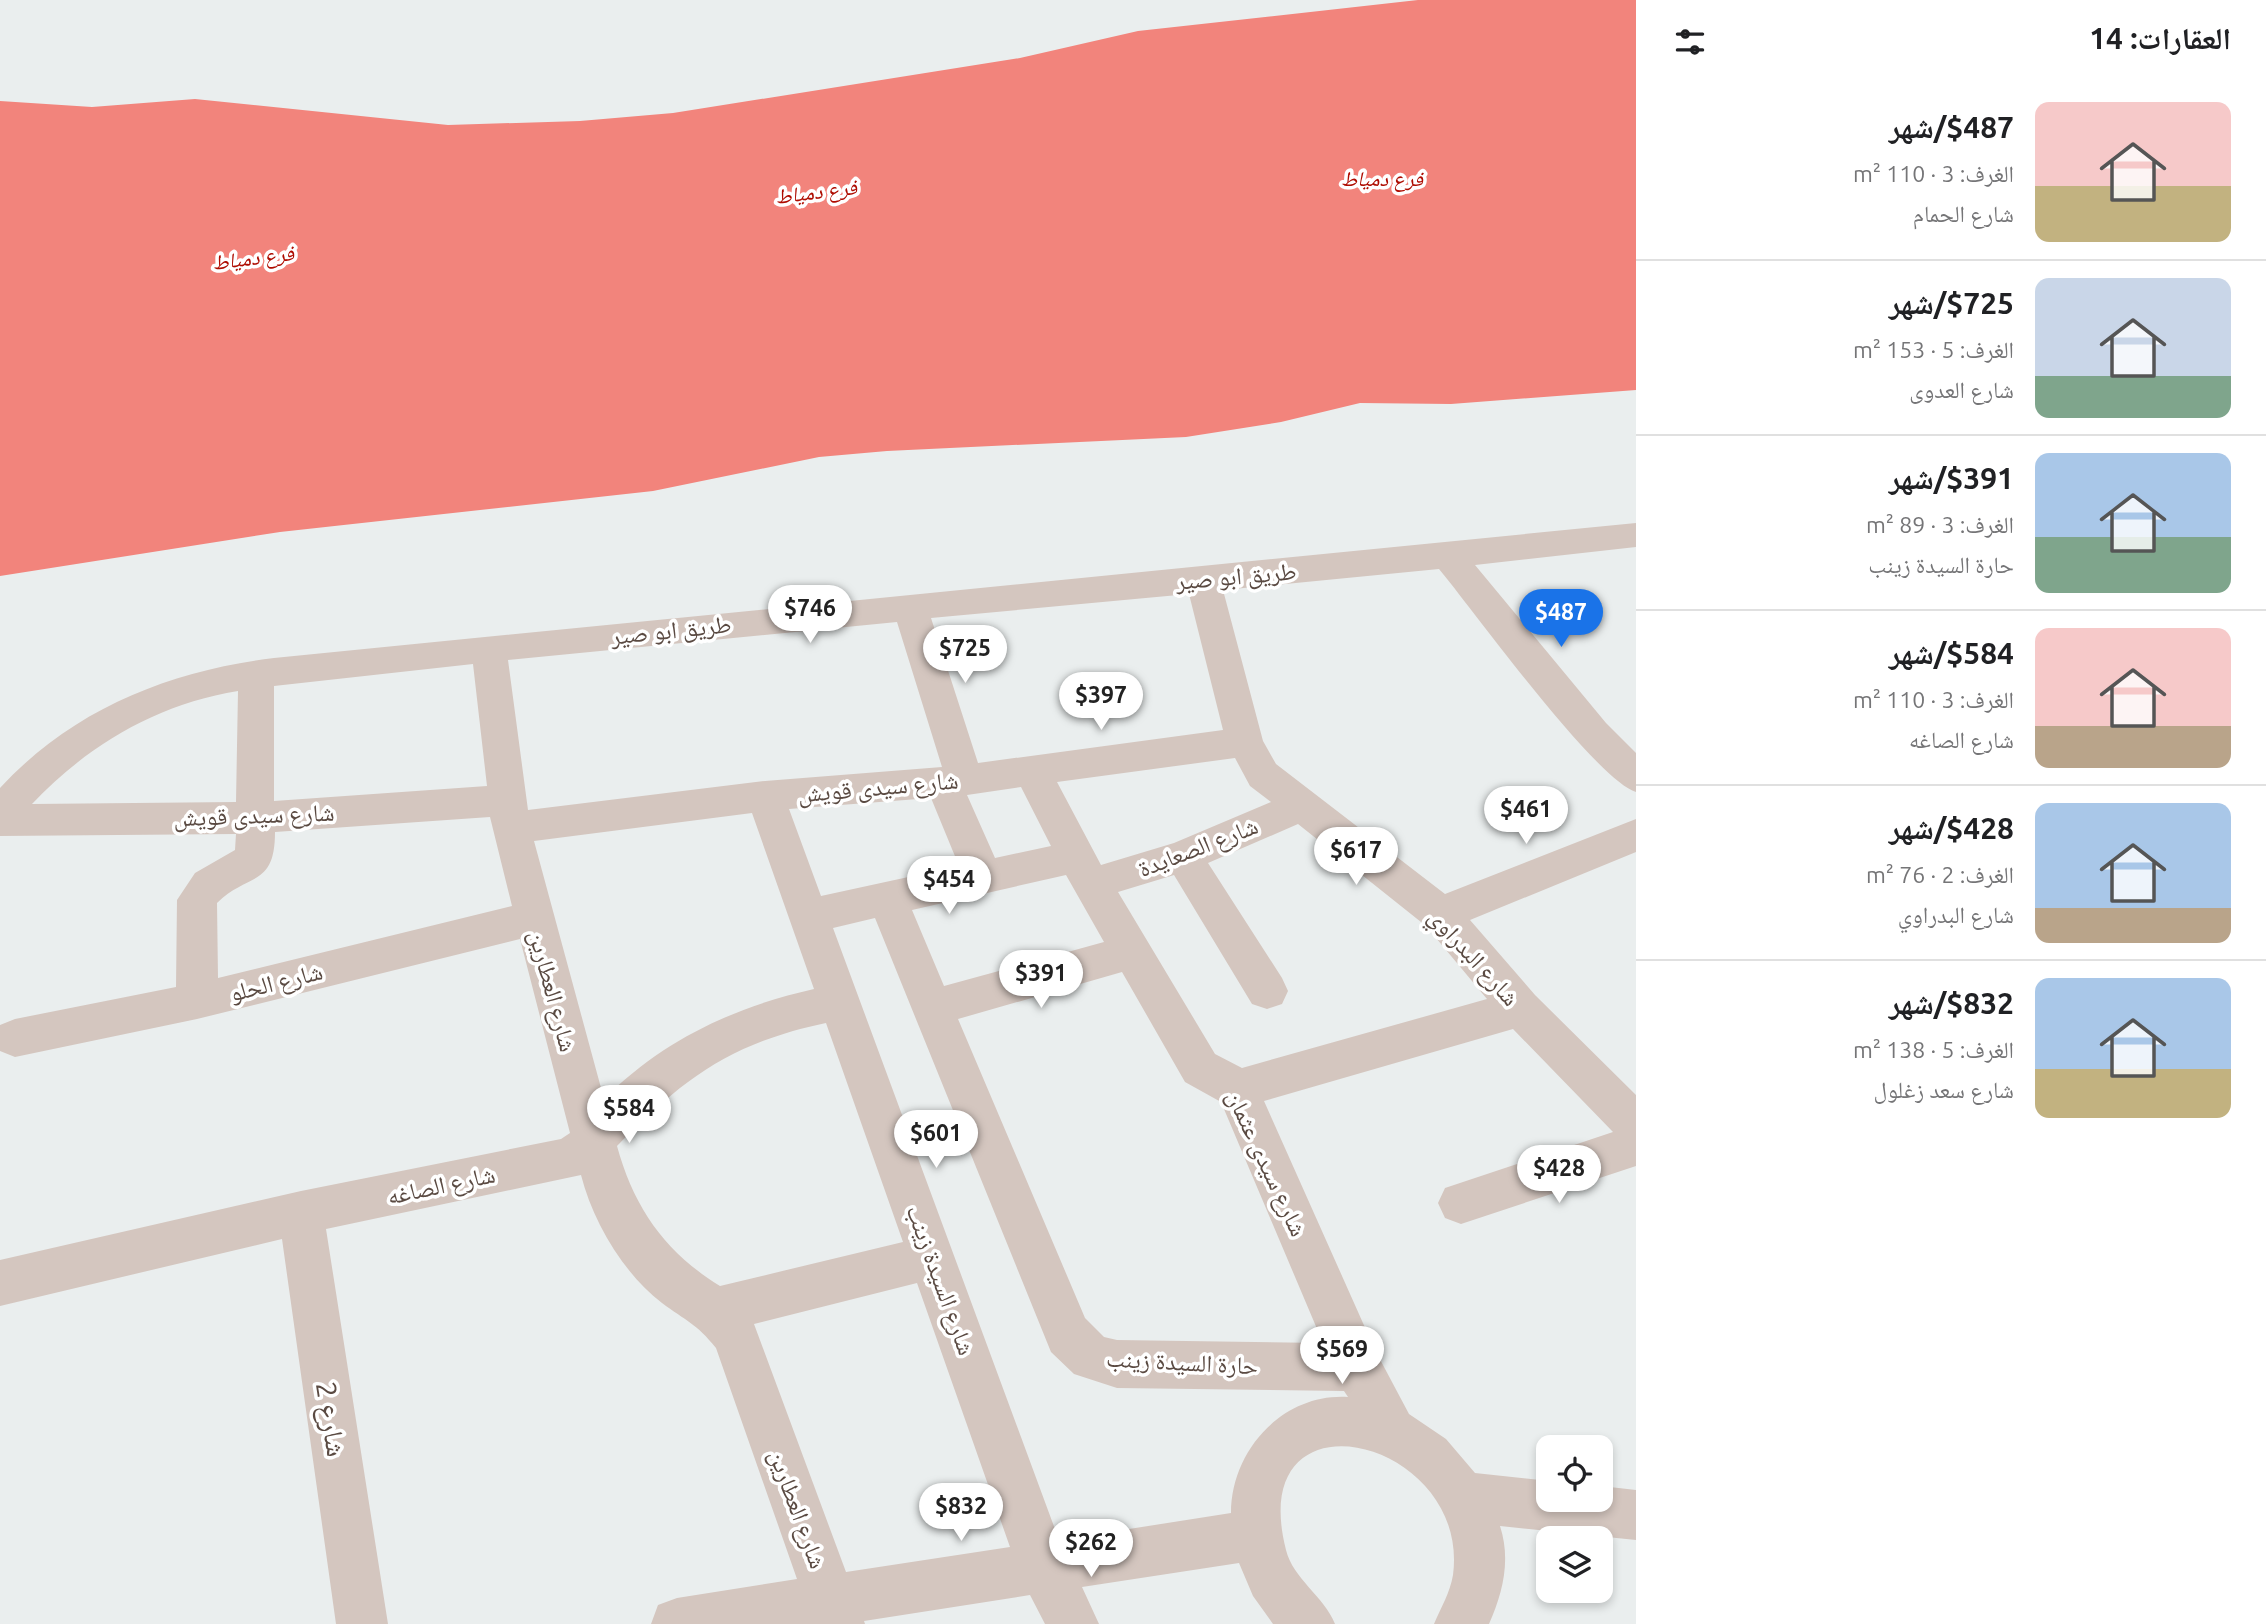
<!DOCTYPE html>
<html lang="ar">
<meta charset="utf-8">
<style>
:root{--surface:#fff;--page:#f2f2f2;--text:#202124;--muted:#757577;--line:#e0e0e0;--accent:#1a73e8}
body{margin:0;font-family:Ubuntu,"Noto Naskh Arabic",sans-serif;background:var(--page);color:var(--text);direction:rtl;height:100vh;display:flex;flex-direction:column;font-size:26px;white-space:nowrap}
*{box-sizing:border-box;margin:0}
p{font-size:23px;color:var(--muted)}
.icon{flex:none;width:38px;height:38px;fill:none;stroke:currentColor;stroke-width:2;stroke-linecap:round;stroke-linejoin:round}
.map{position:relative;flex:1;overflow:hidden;direction:ltr}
.drawer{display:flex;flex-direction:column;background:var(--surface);width:630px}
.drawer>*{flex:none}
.fabs{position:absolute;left:1536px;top:1435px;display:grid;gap:14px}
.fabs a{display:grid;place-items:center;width:77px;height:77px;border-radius:14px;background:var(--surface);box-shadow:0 4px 10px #0003;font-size:35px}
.price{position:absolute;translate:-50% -60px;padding:0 16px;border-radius:24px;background:#fff;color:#222;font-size:23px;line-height:46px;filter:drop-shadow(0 2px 4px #0008)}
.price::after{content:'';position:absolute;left:50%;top:42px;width:21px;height:16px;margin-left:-10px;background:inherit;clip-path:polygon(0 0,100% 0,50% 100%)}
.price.active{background:var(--accent);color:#fff}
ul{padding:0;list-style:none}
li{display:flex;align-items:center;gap:21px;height:175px;padding:0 35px}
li+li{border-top:2px solid var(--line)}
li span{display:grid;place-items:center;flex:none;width:196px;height:140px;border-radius:14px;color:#555}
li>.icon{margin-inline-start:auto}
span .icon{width:84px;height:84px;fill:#fffc;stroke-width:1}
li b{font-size:30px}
h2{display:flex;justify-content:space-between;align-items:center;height:84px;padding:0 35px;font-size:30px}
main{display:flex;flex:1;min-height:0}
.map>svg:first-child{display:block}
.water{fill:#f2847c}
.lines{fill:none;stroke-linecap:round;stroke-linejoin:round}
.minor{fill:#d4c6bf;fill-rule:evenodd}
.labels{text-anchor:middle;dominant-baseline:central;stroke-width:7;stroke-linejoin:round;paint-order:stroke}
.far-water-label{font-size:21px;font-style:italic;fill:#ae0c01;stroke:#fff}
.street-label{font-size:24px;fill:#5a4a42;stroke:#fff}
.near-street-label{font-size:28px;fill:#5a4a42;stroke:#fff}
</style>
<main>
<section class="drawer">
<h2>العقارات: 14<svg class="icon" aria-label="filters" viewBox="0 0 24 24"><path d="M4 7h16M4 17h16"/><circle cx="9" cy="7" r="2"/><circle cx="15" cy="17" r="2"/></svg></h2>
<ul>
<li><span style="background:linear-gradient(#f6c9c9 60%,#c2b280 0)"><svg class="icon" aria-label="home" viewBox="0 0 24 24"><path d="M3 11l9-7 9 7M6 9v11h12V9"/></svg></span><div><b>$487/شهر</b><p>الغرف: 3 · 110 m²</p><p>شارع الحمام</p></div></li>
<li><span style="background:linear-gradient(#c9d6e8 70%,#7fa58c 0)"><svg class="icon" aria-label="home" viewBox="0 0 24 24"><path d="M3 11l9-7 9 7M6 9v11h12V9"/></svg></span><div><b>$725/شهر</b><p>الغرف: 5 · 153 m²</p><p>شارع العدوى</p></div></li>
<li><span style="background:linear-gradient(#a9c7e8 60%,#7fa58c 0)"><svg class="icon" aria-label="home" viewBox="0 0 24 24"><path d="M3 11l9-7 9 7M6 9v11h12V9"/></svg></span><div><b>$391/شهر</b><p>الغرف: 3 · 89 m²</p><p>حارة السيدة زينب</p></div></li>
<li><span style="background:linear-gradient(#f6c9c9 70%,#b9a48a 0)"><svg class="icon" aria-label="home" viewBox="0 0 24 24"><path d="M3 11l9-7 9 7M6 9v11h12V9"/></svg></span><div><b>$584/شهر</b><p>الغرف: 3 · 110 m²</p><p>شارع الصاغه</p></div></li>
<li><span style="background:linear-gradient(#a9c7e8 75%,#b9a48a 0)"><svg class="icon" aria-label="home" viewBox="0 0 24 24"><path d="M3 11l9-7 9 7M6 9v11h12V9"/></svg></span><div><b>$428/شهر</b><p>الغرف: 2 · 76 m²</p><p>شارع البدراوي</p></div></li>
<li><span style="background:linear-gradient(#a9c7e8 65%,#c2b280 0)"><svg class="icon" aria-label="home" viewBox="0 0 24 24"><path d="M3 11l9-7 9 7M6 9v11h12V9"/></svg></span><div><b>$832/شهر</b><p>الغرف: 5 · 138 m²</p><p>شارع سعد زغلول</p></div></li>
</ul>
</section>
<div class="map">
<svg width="1636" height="1624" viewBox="0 0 1636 1624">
<rect width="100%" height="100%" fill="#eaeeee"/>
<path class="water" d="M1418,0H1636V390L1451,404L1360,403L1281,422L1186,437L887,451L819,457L653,491L280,532L0,576V101L92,107L195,99L448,125L580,121L673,113L1020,58L1138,31Z"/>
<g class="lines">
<path class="minor" d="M1636,523V547L1475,565L1606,723L1636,753V792C1595,779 1474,611 1439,569L1223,590L1263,741L1276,764L1445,894L1636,819V852L1470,920L1535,995L1636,1095V1166L1461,1224L1445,1218L1438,1203L1445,1188L1613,1132L1513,1029L1264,1101L1375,1350L1409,1414L1446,1439L1475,1473L1549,1481V1500H1601V1486L1636,1490V1540L1500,1526C1511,1560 1503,1592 1489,1624H1434C1441,1607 1450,1593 1453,1575C1471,1438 1243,1382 1286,1550C1293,1579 1324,1596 1335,1624H1273L1253,1596L1239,1563L1082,1587L1099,1624H1045L1030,1595L864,1621L865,1624H651L658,1605L677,1598L797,1579L716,1348C696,1323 686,1321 662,1303C623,1273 593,1222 581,1175L326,1229L388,1624H336L282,1239L0,1306V1260L301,1191L561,1139L570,1133L520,939L197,1019L15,1057L0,1051V1025L15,1019L176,987L177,900L195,873L235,850L236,834L0,836V788C73,709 169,671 274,658ZM1189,594L1223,730L978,763L931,618ZM897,622L942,767L765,781L528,810L508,660ZM473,664L487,786L274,801V686ZM238,691L236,802L32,804C88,745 157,704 238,691ZM1235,758L1250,786L1271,802L1174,843L1101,865L1057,782ZM1021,787L1051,846L995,858L967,795ZM931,798L959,866L821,896L789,809ZM752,813L814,989C734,1007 663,1040 604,1099L534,841ZM490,817L512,906L218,978L217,903C248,872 275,888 275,832ZM1298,824L1426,926L1487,999L1242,1068L1215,1054L1118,892L1174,875L1252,1004L1267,1009L1282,1004L1288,991L1282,978L1208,863ZM1066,875L1104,942L944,986L912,910ZM875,918L1051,1352L1074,1374L1117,1388L1344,1391L1348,1397C1283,1393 1231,1450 1231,1513L1059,1540L833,928ZM1122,972L1185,1082L1221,1102L1323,1343L1117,1340L1104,1337L1085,1318L958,1019ZM826,1023L903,1242L720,1286C665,1252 634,1208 617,1146C684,1078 731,1043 826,1023ZM917,1283L1010,1547L846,1572L754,1324Z"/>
</g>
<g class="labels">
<g class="far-water-label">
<text x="1382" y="178">فرع دمياط</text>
<text transform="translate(816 191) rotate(-7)">فرع دمياط</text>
<text transform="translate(253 257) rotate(-7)">فرع دمياط</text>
</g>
<g class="street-label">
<text transform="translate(1236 576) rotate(-5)">طريق ابو صير</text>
<text transform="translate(671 630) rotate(-6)">طريق ابو صير</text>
<text transform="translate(878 787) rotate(-5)">شارع سيدى قويش</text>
<text transform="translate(254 815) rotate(-2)">شارع سيدى قويش</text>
<text transform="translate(1198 847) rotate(-21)">شارع الصعايدة</text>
<text transform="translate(1474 957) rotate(48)">شارع البدراوي</text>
<text transform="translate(276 982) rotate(-14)">شارع الحلو</text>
<text transform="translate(553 991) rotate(75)">شارع العطارين</text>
<text transform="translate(1267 1163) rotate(65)">شارع سيدى عثمان</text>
<text transform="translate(441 1185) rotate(-12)">شارع الصاغه</text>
<text transform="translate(941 1280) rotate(70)">شارع السيدة زينب</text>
<text transform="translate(1182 1362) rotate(3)">حارة السيدة زينب</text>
<text transform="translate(798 1509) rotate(70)">شارع العطارين</text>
</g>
<g class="near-street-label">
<text transform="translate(332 1419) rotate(81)">شارع 2</text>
</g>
</g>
</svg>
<div class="fabs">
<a><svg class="icon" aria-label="locate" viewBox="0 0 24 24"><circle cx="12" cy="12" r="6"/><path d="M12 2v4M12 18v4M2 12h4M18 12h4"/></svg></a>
<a><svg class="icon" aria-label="layers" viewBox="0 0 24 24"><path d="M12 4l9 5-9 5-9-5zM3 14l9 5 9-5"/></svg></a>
</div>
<b class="price" style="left:810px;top:645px">$746</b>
<b class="price active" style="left:1561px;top:649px">$487</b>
<b class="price" style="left:965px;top:685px">$725</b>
<b class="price" style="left:1101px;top:732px">$397</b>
<b class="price" style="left:1526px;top:846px">$461</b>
<b class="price" style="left:1356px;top:887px">$617</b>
<b class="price" style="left:949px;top:916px">$454</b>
<b class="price" style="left:1041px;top:1010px">$391</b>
<b class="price" style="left:629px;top:1145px">$584</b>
<b class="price" style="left:936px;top:1170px">$601</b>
<b class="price" style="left:1559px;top:1205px">$428</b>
<b class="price" style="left:1342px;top:1386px">$569</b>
<b class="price" style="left:961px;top:1543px">$832</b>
<b class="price" style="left:1091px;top:1579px">$262</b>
</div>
</main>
